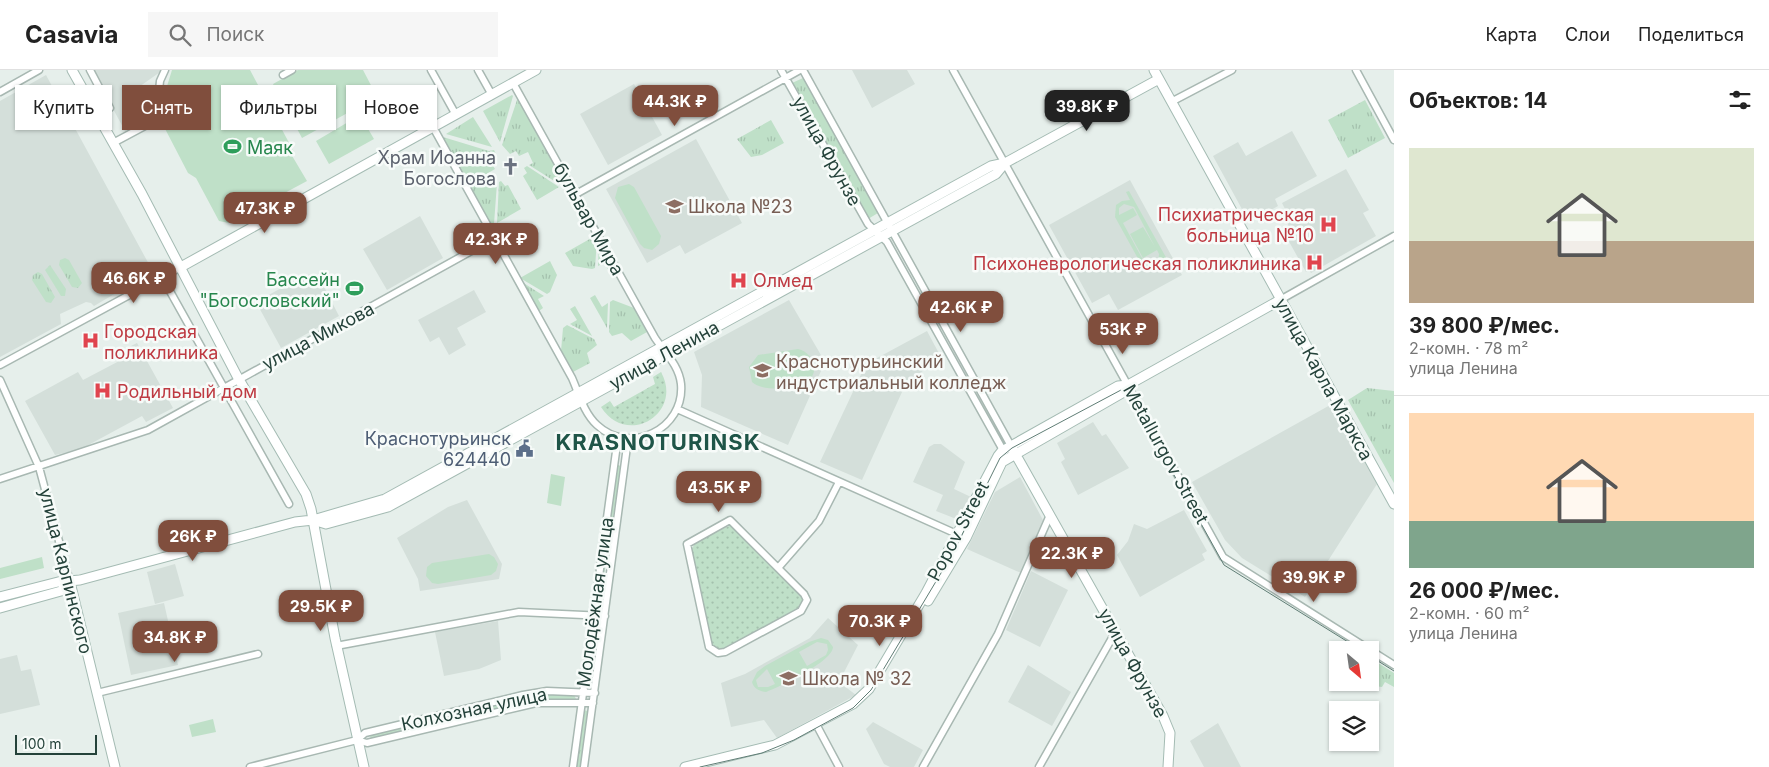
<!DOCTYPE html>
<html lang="ru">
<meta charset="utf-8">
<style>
:root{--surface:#fff;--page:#f6f6f6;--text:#222;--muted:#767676;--line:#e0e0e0;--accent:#804e3d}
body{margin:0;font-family:Inter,sans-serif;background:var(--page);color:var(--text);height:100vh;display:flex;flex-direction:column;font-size:19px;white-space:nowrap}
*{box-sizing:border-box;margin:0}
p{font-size:16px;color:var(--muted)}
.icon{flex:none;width:28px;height:28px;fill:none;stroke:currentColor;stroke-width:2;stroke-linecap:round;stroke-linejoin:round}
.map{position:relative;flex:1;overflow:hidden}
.sheet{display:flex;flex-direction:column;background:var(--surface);width:375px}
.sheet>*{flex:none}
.top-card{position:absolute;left:15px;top:15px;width:475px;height:45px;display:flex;gap:10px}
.needle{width:32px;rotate:151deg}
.fabs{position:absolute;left:1329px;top:571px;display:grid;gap:10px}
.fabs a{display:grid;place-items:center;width:50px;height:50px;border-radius:0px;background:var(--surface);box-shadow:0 1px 4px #0004;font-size:25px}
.scale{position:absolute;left:15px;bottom:12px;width:82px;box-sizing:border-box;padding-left:5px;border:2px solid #24423a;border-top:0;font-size:14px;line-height:18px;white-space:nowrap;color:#24423a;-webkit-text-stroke:4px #f7fbf9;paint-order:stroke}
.price{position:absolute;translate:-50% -42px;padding:0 11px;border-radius:10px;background:var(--accent);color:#fff;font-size:16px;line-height:32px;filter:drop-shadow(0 1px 2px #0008)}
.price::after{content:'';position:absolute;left:50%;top:30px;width:15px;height:11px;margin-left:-8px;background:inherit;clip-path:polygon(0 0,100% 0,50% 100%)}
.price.current{background:#222;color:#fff}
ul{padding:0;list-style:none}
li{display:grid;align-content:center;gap:10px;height:265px;padding:0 15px}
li+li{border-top:1px solid var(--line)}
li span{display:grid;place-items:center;height:155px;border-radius:0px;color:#555}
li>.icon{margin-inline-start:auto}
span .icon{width:90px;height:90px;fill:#fffc;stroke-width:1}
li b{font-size:21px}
h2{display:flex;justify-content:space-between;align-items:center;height:60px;padding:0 15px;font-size:21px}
.pill{padding:0 18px;border-radius:0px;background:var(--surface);box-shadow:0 1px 4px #0004;font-size:18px;line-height:45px}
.pill.current{background:var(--accent);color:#fff}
header{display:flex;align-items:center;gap:30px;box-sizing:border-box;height:70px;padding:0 25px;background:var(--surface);border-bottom:1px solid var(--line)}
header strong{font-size:24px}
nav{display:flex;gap:28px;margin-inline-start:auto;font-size:18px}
.search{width:350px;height:45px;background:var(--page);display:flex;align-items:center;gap:12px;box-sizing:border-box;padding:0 18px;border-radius:0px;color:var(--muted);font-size:19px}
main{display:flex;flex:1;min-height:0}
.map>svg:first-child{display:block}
.built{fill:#d4dfda}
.grass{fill:url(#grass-tufts)}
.park{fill:url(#park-dots)}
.pitch{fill:#bfe0c8;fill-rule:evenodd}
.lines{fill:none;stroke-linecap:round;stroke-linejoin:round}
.street-casing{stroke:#a8b8b2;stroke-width:9}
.secondary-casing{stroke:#a4bbb3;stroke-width:11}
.street{stroke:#fff;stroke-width:6}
.secondary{stroke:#fff;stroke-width:9}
.tram{stroke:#5f7d75;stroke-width:1}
.labels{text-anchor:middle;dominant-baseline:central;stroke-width:5;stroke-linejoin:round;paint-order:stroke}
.leisure-label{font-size:18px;fill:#27864d;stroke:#f7fbf9;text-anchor:start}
.street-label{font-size:18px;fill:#24423a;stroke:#f7fbf9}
.worship-label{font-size:18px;fill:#5b616d;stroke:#f7fbf9;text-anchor:end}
.education-label{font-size:18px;fill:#785e54;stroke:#f7fbf9;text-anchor:start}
.health-label{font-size:18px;fill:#be3a42;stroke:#f7fbf9;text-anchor:start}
.service-label{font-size:18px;fill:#4e5e75;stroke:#f7fbf9;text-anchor:end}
.district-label{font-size:22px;font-weight:bold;letter-spacing:1px;fill:#1f5548;stroke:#f7fbf9}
</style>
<header>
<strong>Casavia</strong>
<div class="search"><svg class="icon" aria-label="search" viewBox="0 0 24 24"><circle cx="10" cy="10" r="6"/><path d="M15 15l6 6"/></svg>Поиск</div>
<nav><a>Карта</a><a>Слои</a><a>Поделиться</a></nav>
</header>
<main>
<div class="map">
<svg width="1394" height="697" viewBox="0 0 1394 697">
<defs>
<pattern id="grass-tufts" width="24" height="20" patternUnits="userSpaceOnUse" patternTransform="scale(1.25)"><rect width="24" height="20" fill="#bfe0c8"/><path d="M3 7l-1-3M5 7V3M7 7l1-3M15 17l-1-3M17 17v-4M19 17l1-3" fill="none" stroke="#a4c1ad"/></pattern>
<pattern id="park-dots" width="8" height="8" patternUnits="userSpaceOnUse" patternTransform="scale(1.25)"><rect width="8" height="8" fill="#bfe0c8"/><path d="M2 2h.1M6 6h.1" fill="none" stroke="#a4c1ad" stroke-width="1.8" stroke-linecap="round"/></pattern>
</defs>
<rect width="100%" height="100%" fill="#e6efeb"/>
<path class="built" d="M92,0H163L136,19L151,48L125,61Z
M852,0H907L915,14L872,38Z
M46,5L151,198L150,203L94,236L91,233L86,232L60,244L61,254L0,287V31Z
M634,14L662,65L608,95L580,44Z
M1292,61L1317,106L1275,129L1278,136L1249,152L1213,86L1238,72L1246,86Z
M696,69L742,153L685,184L680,175L647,193L606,119Z
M1346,99L1369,140L1363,143L1376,166L1311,203L1309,200L1306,202L1287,168L1293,163L1282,144L1286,141L1282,133Z
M1130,110L1182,205L1118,240L1109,224L1092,233L1049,155Z
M420,146L443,188L387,220L363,179Z
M312,204L320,209L339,246L281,278L256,232L303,206Z
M474,220L486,242L457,258L466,275L449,285L439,267L430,272L418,250Z
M789,230L825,292L788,375L701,337L702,305L694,282Z
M927,261L942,289L907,311L862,410L820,392L866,294Z
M137,273L173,338L146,352L142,346L81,379L55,385L25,331L78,302L83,310L123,289L127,278Z
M1332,334L1377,414L1305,527L1242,488L1225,470L1192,412Z
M1093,352L1102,366L1106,364L1129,398L1078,425L1061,392L1065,389L1057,373Z
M934,374H941L965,392L954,419L971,427L962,448L959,450L936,441L943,425L913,412L929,377Z
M1020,407L1044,452L1021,503L967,479L995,422Z
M467,430L502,494L499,509L420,521L418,509L397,468L448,437Z
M1184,440L1207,481L1202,484L1205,490L1140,527L1117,485L1128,471L1134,454L1147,459Z
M175,494L184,526L155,534L147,502Z
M1031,501L1068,520L1040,577L1006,560Z
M164,533L178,595L131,605L118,543Z
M828,548L858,575L839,612L856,625L777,668L764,650L731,657L721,613L745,604L810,568Z
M498,551L501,590L479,599L444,606L435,562Z
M17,585L21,601L31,599L40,635L0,644V589Z
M1028,595L1071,622L1052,656L1008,632Z
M873,652L923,680L914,697H890L884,694L866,659Z
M1218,653L1241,697H1204L1190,671Z"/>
<path class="grass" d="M803,8L878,143L868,149L792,13Z
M512,25L513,26L500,72L483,41Z
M518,27L566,114L562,116L529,95L533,93L528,82L519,86L516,81L510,84L502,75Z
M1365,30L1385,68L1348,88L1328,50Z
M473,47L492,77L446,64Z
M771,50L784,73L762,85L751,87L737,69Z
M443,67L489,81L494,80L496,84L495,85L497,91L492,94L495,99L483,106L489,118L497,113L494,154L491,156L442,68Z
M527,96L559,117L537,130L523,106L527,103L524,98Z
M501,111L505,116L508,115L521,139L497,153L499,112Z
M595,166L597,169L595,198L592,199L573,196L565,183Z
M599,173L614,201L610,203L604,193L598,196Z
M65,188L69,190L82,213L78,218L72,217L59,195L60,190Z
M550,191L557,205L550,222L547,224L520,208Z
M50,195L66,219L65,226H61L45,200Z
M38,202L42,204L55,227L51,233L46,232L32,210L33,205Z
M522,212L544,226L538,229L543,238L539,241Z
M595,225L602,237L608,233L607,258L590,228Z
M613,230L634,238L647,262L631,271L622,263L612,266L609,262L610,232Z
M575,236L592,266L570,254L577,250L570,239Z
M567,255L594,269L597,275L587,283L590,293L573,302L561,281L563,258Z
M1367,318L1394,321V413L1348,330Z
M617,395L621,396L599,538L597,537Z
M1375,591L1394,603V617L1385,612L1382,617L1374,616L1367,613L1370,612L1373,601L1370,599V593Z
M548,624L574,625L576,629L533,631L372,669L370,667L371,665L532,626Z
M583,640L588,641L590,645L582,697H574Z"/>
<path class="park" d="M661,302C684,343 627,378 601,337L610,331L614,337L655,314L653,307Z
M731,455L801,525L803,533L799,539L724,580H718L712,575L691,480L696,472Z"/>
<path class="pitch" d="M172,0H250L294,82L291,84L307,111L229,153L219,151L196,108L188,103L161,51L159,42Z
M298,0H363L374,21L359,30L362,35L302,68L273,14Z
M360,45L374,69L329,94L316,71Z
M629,114L634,117L661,166L659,174L652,180L644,178L640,174L615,128L618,117Z
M1129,121L1168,191L1164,193L1162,191C1158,199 1149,200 1141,194L1115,147L1116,135L1122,131L1130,130L1126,122ZM1124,134L1134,137L1155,177L1143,157L1130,164L1143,188L1157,180L1159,184C1159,194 1150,197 1143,190L1123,153L1137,145L1133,138L1119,145V138Z
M798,279C812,282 821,300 808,311C797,320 762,322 752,312L749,297L758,285Z
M551,404L565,407L561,436L547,433Z
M489,484L494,487L498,494L496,501L491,505L438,514L432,513L426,506L427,497L432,493Z
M42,487L44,498L0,509V498Z
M821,568L828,570L833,577C833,591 780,617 766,622C759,621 754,619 752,612L757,602L765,596L809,572ZM817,572L827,574L828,580L826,585L807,596L799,582ZM767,599L775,614L768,617H758L756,610Z
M213,649L216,662L192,667L189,655Z"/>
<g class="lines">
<defs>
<path id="street" d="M90,0L110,38L98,46
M431,0L456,45
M478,0L492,25
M781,0L868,154L887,172L1004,382
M803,0L1011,376
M953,0L1223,487L1394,595
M1356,0L1394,70
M283,5L292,0
M0,22L39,0
M1171,32L1232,0
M433,57L572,308C579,324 584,343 597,355C630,386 685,359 681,314C679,295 665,283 655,268L513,13
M113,73L156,50L160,11L165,0
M576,124L800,0
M162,207L289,434
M1280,230L1394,166
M0,295L179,198
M0,310L39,397L70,512
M677,339L959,465
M0,409L148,360L493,169
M730,450L804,524L807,530L801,541L725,582L718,583L709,577L687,474Z
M778,498L819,451L839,412
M336,576L519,542L605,546
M97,623L258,584
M816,654L839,697
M357,670L367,673L536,633H593
M250,697L357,670L365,663L523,625L547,621L595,623
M573,697L618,367
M584,697L628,369
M923,697L998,564L1050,445
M1039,697L1116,561"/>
<path id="secondary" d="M72,0L142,124L237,306L306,424L311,439L335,568L364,697
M1154,0L1394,434
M179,198L536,0
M1012,378L1163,646L1170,663L1168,697
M313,450L326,454L388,437L996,104L1005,93
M70,512L115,697
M0,527L58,512L80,510L295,452L313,450L385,429L991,96L1005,93L1159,9
M928,531L966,468L1002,392L1122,323L1128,315
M0,538L61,521L70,512
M685,697L775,675L853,634L869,619L926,523L998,386L1002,381L1118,316L1128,315L1280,230"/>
</defs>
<use href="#street" class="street-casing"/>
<use href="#secondary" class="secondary-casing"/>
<use href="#street" class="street"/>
<use href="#secondary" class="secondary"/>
<path class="tram" d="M1370,586L1394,601
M700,697L762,683L794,670L853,638L871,620L953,483L1000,388L1012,378L1121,320L1129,324L1224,495L1361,580"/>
</g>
<defs>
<symbol id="stadium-bare" viewBox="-9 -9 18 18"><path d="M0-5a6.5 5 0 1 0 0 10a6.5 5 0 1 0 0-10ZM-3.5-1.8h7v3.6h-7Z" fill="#2e9e5b" stroke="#f7fbf9" stroke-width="2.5" paint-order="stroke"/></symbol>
<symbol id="church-bare" viewBox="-9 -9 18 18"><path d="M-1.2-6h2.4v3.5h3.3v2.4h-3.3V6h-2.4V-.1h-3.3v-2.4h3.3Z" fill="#6b7280" stroke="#f7fbf9" stroke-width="2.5" paint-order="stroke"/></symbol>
<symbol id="school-bare" viewBox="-9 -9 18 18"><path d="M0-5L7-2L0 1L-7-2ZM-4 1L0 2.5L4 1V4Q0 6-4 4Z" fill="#8d6e63" stroke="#f7fbf9" stroke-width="2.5" paint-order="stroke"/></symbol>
<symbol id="hospital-bare" viewBox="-9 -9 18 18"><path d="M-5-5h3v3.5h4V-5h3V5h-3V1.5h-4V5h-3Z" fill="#e0444e" stroke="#f7fbf9" stroke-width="2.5" paint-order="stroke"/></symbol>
<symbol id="university-bare" viewBox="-9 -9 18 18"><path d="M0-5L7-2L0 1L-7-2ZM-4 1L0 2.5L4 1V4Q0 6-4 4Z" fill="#8d6e63" stroke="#f7fbf9" stroke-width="2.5" paint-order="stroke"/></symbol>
<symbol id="civic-bare" viewBox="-9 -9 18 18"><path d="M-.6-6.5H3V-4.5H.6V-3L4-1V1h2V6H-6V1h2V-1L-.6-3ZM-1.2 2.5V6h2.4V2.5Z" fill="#5c6f8a" stroke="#f7fbf9" stroke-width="2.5" paint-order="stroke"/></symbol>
</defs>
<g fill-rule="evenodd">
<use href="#stadium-bare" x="220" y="64" width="25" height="25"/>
<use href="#church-bare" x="498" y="84" width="25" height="25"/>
<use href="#school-bare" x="662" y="124" width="25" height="25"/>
<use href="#hospital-bare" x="1316" y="142" width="25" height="25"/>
<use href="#hospital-bare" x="1302" y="180" width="25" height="25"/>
<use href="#hospital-bare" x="726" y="198" width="25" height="25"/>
<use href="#stadium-bare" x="342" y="206" width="25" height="25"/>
<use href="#hospital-bare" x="78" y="258" width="25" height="25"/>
<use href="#university-bare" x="750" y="288" width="25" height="25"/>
<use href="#hospital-bare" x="90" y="308" width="25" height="25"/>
<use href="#civic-bare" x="512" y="366" width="25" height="25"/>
<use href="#school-bare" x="776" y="596" width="25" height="25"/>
</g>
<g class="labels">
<g class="leisure-label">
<text x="247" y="77">Маяк</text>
<text x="340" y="209" text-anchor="end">Бассейн<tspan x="340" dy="21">"Богословский"</tspan></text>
</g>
<g class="street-label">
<text transform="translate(827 81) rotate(61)">улица Фрунзе</text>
<text transform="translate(589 149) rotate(61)">бульвар Мира</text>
<text transform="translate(318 266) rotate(-28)">улица Микова</text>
<text transform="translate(664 285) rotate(-29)">улица Ленина</text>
<text transform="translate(1324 309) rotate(61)">улица Карла Маркса</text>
<text transform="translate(1166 384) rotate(61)">Metallurgov Street</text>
<text transform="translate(958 461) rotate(-62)">Popov Street</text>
<text transform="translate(66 501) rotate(76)">улица Карпинского</text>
<text transform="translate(595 532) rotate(-82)">Молодёжная улица</text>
<text transform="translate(1133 593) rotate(61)">улица Фрунзе</text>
<text transform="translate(474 639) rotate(-12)">Колхозная улица</text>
</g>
<g class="worship-label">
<text x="496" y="87">Храм Иоанна<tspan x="496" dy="21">Богослова</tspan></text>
</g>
<g class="education-label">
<text x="688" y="136">Школа №23</text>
<text x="776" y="291">Краснотурьинский<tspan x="776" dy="21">индустриальный колледж</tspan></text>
<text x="802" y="608">Школа № 32</text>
</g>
<g class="health-label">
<text x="1314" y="144" text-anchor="end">Психиатрическая<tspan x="1314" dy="21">больница №10</tspan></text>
<text x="1301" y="193" text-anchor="end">Психоневрологическая поликлиника</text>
<text x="753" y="210">Олмед</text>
<text x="104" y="261">Городская<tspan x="104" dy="21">поликлиника</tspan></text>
<text x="117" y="321">Родильный дом</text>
</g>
<g class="service-label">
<text x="511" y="368">Краснотурьинск<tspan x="511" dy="21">624440</tspan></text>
</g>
<g class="district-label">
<text x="658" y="372">KRASNOTURINSK</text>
</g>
</g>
</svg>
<div class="fabs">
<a><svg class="needle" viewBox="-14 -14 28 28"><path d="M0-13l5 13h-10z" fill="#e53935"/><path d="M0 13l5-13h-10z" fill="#767676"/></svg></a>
<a><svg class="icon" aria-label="layers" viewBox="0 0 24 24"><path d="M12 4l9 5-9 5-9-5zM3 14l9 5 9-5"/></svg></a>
</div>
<div class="scale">100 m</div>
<b class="price" style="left:675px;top:57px">44.3K ₽</b>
<b class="price current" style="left:1087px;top:62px">39.8K ₽</b>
<b class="price" style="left:265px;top:164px">47.3K ₽</b>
<b class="price" style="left:496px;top:195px">42.3K ₽</b>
<b class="price" style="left:134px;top:234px">46.6K ₽</b>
<b class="price" style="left:961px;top:263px">42.6K ₽</b>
<b class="price" style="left:1123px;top:285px">53K ₽</b>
<b class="price" style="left:719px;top:443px">43.5K ₽</b>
<b class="price" style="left:193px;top:492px">26K ₽</b>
<b class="price" style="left:1072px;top:509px">22.3K ₽</b>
<b class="price" style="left:1314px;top:533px">39.9K ₽</b>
<b class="price" style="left:321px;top:562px">29.5K ₽</b>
<b class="price" style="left:880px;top:577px">70.3K ₽</b>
<b class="price" style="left:175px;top:593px">34.8K ₽</b>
<div class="top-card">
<a class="pill">Купить</a>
<a class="pill current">Снять</a>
<a class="pill">Фильтры</a>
<a class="pill">Новое</a>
</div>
</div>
<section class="sheet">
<h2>Объектов: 14<svg class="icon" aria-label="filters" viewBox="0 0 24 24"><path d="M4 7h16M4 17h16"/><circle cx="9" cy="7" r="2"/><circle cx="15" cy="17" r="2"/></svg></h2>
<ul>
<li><span style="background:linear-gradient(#dfe7d0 60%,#b9a48a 0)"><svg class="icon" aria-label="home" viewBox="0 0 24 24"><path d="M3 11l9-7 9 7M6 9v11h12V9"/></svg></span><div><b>39 800 ₽/мес.</b><p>2-комн. · 78 m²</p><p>улица Ленина</p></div></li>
<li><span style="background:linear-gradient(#ffd9b3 70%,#7fa58c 0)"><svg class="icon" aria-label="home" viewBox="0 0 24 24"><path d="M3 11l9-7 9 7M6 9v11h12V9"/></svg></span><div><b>26 000 ₽/мес.</b><p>2-комн. · 60 m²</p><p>улица Ленина</p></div></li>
</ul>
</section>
</main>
